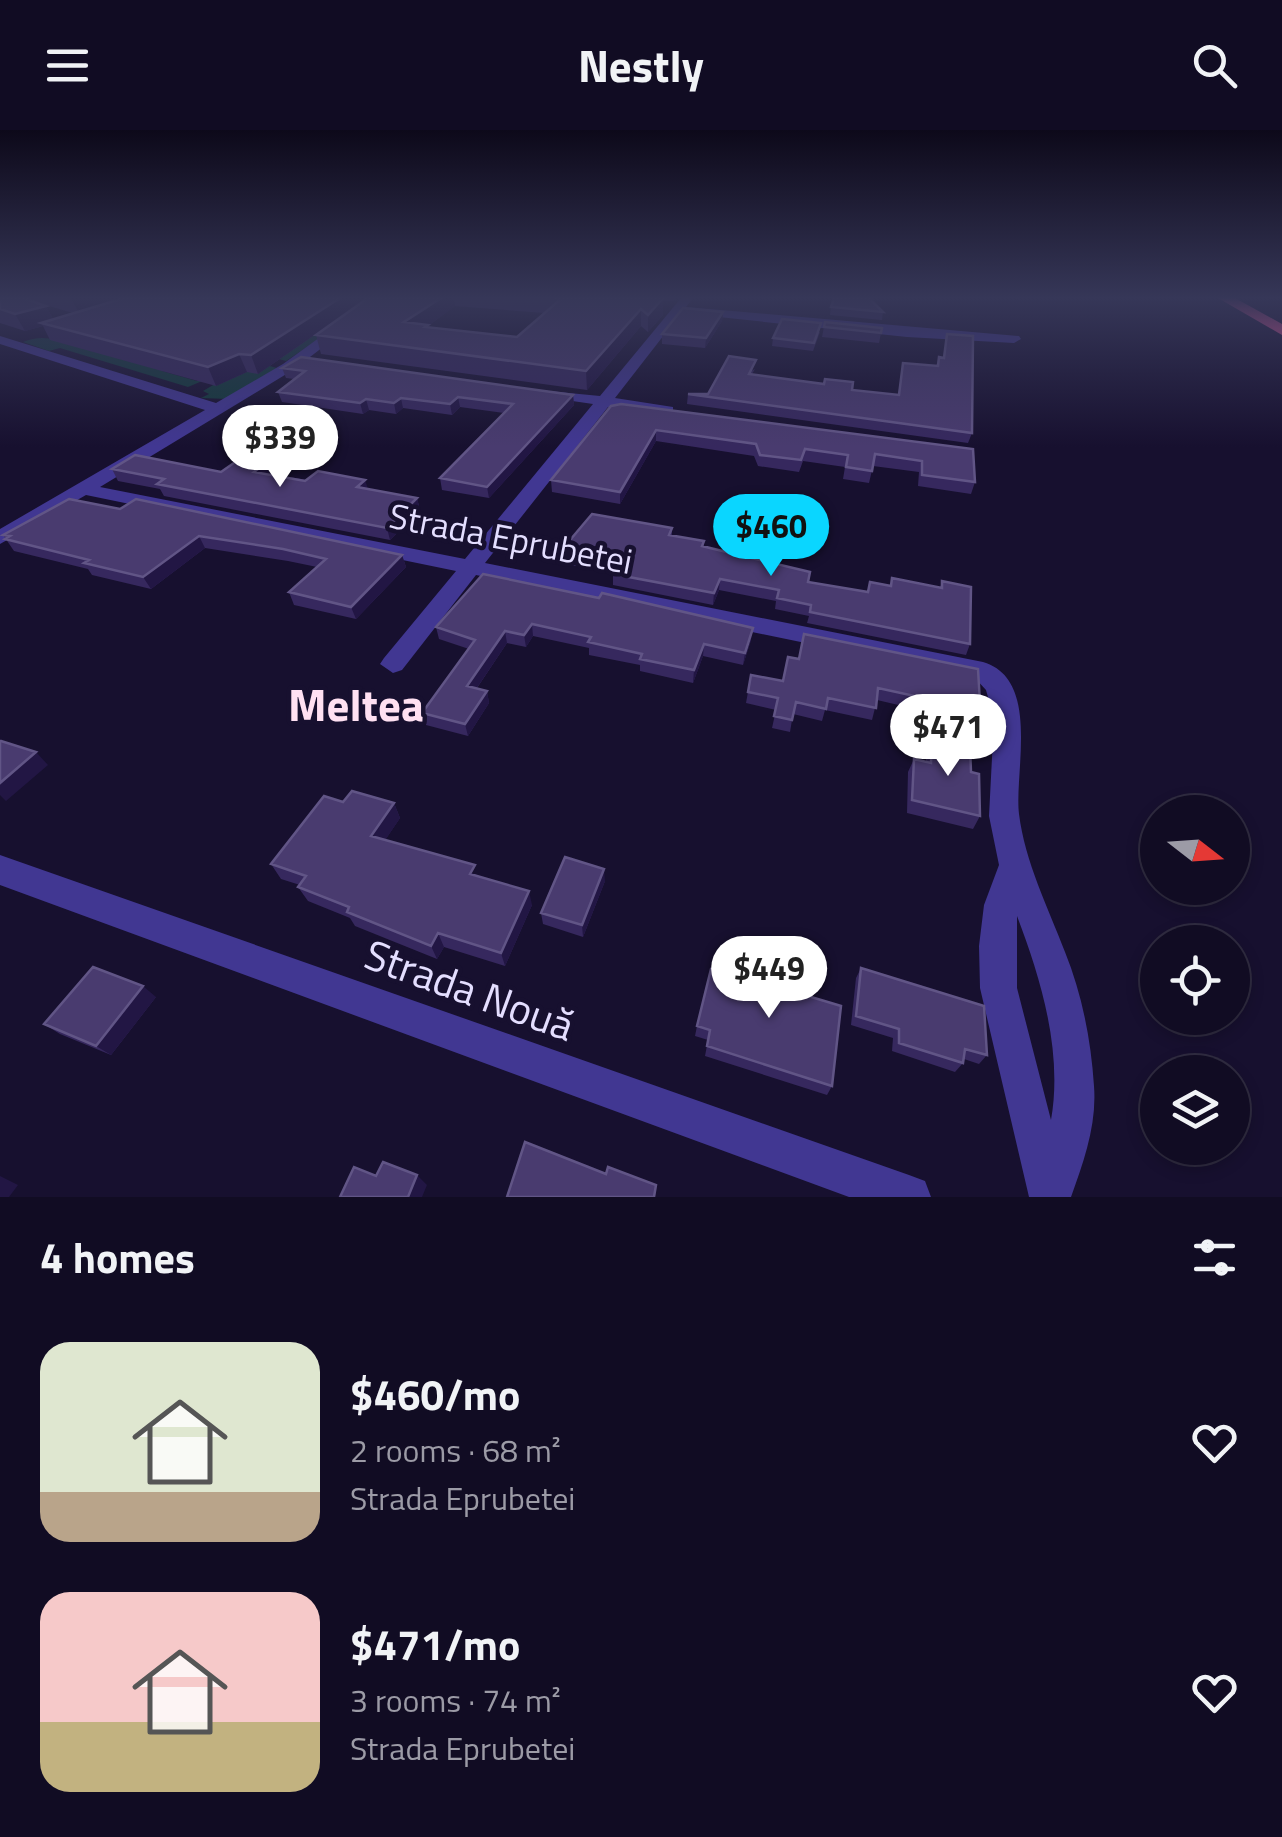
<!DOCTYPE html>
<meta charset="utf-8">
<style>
:root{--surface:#110c23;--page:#1a152b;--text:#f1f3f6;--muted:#9c9ba6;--line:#302c41;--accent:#0ad6ff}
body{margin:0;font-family:"Titillium Web",sans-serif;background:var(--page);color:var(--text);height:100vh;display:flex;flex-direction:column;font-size:38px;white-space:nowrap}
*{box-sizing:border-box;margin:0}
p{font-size:32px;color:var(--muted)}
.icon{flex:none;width:55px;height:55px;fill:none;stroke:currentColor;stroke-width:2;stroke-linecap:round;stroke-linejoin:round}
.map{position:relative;height:1067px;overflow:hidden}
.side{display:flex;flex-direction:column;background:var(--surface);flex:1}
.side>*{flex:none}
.needle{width:65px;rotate:107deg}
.controls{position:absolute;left:1140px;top:665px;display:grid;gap:20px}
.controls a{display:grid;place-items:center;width:110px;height:110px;border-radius:50%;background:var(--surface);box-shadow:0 5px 15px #0003,0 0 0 2px var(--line);font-size:50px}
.price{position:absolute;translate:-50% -85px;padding:0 22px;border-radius:35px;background:#fff;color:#222;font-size:32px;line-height:65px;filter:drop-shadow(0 2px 5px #0008)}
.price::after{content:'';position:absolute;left:50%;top:60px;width:30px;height:22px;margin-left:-15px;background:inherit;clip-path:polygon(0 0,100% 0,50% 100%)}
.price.selected{background:var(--accent);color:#111}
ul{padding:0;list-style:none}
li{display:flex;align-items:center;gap:30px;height:250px;padding:0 40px}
li span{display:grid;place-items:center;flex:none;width:280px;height:200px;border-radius:30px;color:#555}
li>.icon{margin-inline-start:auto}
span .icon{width:120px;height:120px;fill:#fffc;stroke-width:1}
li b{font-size:42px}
h2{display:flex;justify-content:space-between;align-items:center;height:120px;padding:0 40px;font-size:42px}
header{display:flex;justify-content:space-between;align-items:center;height:130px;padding:0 40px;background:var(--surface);font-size:45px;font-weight:700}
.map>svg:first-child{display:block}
.green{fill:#12393a}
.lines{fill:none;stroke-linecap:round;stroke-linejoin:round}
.minor{fill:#413792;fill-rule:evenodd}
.highway{fill:#ff599d;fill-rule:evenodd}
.wall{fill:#36285e;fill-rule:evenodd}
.shaded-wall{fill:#221644}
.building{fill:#493b6f;stroke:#615586;stroke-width:2.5}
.labels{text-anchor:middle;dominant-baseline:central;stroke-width:9;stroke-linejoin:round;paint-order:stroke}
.street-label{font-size:35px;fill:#e4deff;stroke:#17102f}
.near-street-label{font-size:42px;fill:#e4deff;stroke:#17102f}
.district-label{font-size:45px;font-weight:bold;fill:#ffe0f2;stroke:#17102f}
</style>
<header><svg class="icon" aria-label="menu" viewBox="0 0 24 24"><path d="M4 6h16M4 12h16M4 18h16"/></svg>Nestly<svg class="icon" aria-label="search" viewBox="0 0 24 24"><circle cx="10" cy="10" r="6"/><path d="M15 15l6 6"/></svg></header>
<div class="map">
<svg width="1282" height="1067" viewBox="0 0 1282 1067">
<rect width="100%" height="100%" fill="#17102f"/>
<path class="green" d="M174,168L210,173L252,168L207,191C239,199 259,162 300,169L287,176L330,181L320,185L328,188L352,174L301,169L337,168L365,173L329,198L312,195L324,189L266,177L247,185L329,202L286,231L210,210L182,221L256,240L266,235L277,238L228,269L201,268L209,264L203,261L240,239C212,232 189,229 162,241L197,251L207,249L188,257L60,218L49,221L23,212C62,195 98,240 144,219L77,197L119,184L126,186L109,192L140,201L196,182L181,174L148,175Z"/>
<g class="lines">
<path class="minor" d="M374,168H387L293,240L100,357L465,429L593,274L538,266V260L600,266L681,168H693L686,177L1019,206L1021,209L1014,213L907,207L690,184L685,178L615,268L673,277V283L608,277L485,433L983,532C1041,549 1014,642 1019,684C1025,732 1048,777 1065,822C1082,864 1091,910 1094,956C1097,994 1084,1031 1071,1067H1029L980,858L979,816L984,775L999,735L989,686L994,589L986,560L975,548L476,445L402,540L393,543L380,534L384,528L456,441L86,365L0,414V399L205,280L0,214V206L216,273L283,234ZM1017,786C1041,849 1063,922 1051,990L1017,858Z
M0,725L909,1045L925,1051L931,1067H849L0,755Z"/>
<path class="highway" d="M1218,168H1235L1282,194V205Z"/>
</g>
<path class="wall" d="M0,168H676L673,171H663V185L648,202L641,196L587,260L321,224L316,205L364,171L258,244L247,242L216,256L50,210L43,196L25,201L0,193ZM32,171L73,183L53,189L46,176ZM455,176L544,183L517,207L428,198V196Z
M831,177L883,182L882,190L830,185Z
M723,182L722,191L705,218L662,214V204Z
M824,197L882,198L879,213L822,207Z
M820,202L813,221L772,216L773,208Z
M947,204L972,303L968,313L687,274L688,264H708L755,239L752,244L852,260L898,265L903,233L936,236L939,227L943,228Z
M282,238L573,265L574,275L489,368L442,360L440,348L504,283L460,277L452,285L403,278L396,284L369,280L363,284L282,272L278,262L294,249L286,248Z
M611,276L973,319L975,352L971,364L918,356L919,342L873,336L869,353L843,349L845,337L803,331L799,342L758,336L754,326L656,311L620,374L552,362L551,350Z
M112,339L271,344L417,368L420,380L390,410L164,366L160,359L118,351Z
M120,379L402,425L406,437L356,489L294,475L289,462L317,437L288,431L205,418L151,459L92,445L88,439L14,421L3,405Z
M672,398V405L704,411V417L808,452L867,462L870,452L890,456L892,448L940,458L942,451L970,514L966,525L807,493L809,486L775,479L776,471L719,460L713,475L613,455V444L561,433L560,422Z
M483,444L751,510L743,535L703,526L693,553L640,541V535L589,525V518L533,506L526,517L507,513L477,558L487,561L489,573L468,606L426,595L422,583L469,519L439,509L436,497Z
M788,527L980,573L974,585L940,578L937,584L877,570L872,590L825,580L822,591L793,584L790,602L772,598L776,580L746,573L751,545L783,551Z
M932,607L971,642L980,686L973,699L907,683L908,642L914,629L926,632V620Z
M343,672L394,673L400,688L385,710L479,746L532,775L505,836L444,817L437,829L355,796L350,788L308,771L298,757L300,755L281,749L271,734Z
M605,751L583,807L543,794L541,783Z
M861,838L987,925L979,934L964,929L963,933L955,942L892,921L893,908L851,895L856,848Z
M771,855L832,956L827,965L705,926L708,910L695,906L697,896Z
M156,867L111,925L60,904L44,894Z"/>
<path class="shaded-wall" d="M71,168H142L80,185Z
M340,168H368L258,244L251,225Z
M441,168H454L455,176L428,196L431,213L404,192Z
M663,168V185L648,202V185Z
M46,176L55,193H41L43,196L25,201L15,184Z
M641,179V196L587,260L586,241Z
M723,182L722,191L705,218L706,208Z
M239,224L247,242L216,256L208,237Z
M573,265L574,275L489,368L487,357Z
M458,267L460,277L452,285L450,274Z
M401,268L403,278L396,284L394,273Z
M366,269L369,280L363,284L360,273Z
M656,300V311L620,374V362Z
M267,332L271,344L254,342Z
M365,350L369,362L357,357Z
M417,368L420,380L390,410L387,398Z
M199,406L205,418L151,459L143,447Z
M402,425L406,437L356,489L351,477Z
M720,449L719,460L713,475L714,463Z
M532,494L533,506L526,517L524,505Z
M753,498L751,510L743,535L745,523Z
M505,501L507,513L470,568L467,556Z
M704,514L703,526L693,553L694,540Z
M487,561L489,573L468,606L465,594Z
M36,622L48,635L6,671L0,665V653Z
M394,673L400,688L378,721L371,706Z
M604,739L605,751L583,807L582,795Z
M529,761L532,775L505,836L501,823Z
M438,803L444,817L437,829L431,816Z
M143,856L156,867L111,925L96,916Z
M417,1045L427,1055L422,1067H408Z
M0,1046L18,1055L9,1067H0Z"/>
<path class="building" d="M0,168H23L46,176L15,184L0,179Z
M124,168H340L251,225L239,224L208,237L41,193Z
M368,168H441L404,192L428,195L425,197L517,207L562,168H553H663L648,185L641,179L586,241L316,205Z
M834,168H869L883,182L831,177Z
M683,178L723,182L706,208L662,204Z
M782,189L821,193L814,213L773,208Z
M825,192L882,198L881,203L824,197Z
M947,204L973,206L972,303L688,264H708L729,226L756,230L749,244L824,254L825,249L853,252L852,260L899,265L903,233L938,236L939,227L944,228Z
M301,227L573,265L487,357L440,348L513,274L458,267L450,274L401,268L394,273L366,269L360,273L278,262L305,241L282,238Z
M621,274L973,319L975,352L922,345V331L875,324L872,341L846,337L848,325L805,319L801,330L760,325L756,314L656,300L620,362L551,350L611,276Z
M135,325L221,342L241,328L267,332L254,342L305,351L318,341L365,350L357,357L417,368L387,398L157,354L164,349L112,339Z
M69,369L120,379L136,369L402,425L351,477L289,462L326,429L283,419L199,406L143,447L84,433L89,430L5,409L10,406L3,405Z
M592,384L672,398L669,405L704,411L702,416L810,442L808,452L868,462L870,452L891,456L892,448L942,458V451L971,457L970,514L810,482L811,475L777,468L779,460L720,449L714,463L613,444L619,434L560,422Z
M483,444L599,468L602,463L753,498L745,523L704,514L694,540L640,529L642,524L588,512L591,507L532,494L524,505L505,501L467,556L487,561L465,594L422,583L475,510L436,497Z
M804,504L978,539L980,573L943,566L942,572L878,558L876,578L828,568L826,579L796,572L792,590L774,586L778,568L748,562L751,545L783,551L788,527L799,529Z
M932,607L970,616L971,642L979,644L980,686L912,670L914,629L931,633Z
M1,611L36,622L0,653V612Z
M352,661L394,673L371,706L475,735L470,744L529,761L501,823L438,803L431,816L347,782L349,777L298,757L306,746L271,734L324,666L343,672Z
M565,727L604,739L582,795L541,783Z
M730,820L775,834L771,855L841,876L832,956L707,916L710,900L697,896L711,839L725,843Z
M93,837L143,856L96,916L44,894Z
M861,838L984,876L987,925L965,919L963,933L899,913V899L856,886Z
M525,1012L606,1044L608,1037L656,1055L654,1067H507Z
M383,1032L417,1045L408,1067H340L354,1037L376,1046Z"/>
<linearGradient id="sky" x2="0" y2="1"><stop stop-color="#0d091a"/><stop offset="0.53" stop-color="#363758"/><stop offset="1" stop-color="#363758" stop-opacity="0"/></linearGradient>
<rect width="1282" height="317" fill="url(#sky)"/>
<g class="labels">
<g class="street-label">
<text transform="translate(511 408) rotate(11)">Strada Eprubetei</text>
</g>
<g class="near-street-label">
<text transform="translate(470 859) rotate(20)">Strada Nouă</text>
</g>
<g class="district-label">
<text x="356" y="574">Meltea</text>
</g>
</g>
</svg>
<div class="controls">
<a><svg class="needle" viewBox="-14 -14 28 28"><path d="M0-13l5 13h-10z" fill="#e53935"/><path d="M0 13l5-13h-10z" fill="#9c9ba6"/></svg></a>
<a><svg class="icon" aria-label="locate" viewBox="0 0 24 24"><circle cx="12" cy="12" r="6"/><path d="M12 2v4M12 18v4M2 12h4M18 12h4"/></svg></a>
<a><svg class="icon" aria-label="layers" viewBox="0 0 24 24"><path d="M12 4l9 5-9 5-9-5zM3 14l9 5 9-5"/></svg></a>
</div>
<b class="price" style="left:280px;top:360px">$339</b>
<b class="price selected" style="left:771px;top:449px">$460</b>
<b class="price" style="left:948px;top:649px">$471</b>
<b class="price" style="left:769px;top:891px">$449</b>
</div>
<section class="side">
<h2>4 homes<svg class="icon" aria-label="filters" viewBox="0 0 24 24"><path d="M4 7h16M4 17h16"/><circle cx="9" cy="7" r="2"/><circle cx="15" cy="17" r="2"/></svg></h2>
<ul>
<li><span style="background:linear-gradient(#dfe7d0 75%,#b9a48a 0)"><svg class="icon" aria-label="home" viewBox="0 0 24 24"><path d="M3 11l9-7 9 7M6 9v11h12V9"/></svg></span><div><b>$460/mo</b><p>2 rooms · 68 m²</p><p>Strada Eprubetei</p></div><svg class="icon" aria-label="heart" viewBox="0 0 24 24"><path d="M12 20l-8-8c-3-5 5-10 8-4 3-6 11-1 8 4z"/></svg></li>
<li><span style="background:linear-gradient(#f6c9c9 65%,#c2b280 0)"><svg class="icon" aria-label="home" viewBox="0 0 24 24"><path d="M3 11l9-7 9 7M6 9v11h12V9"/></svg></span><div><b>$471/mo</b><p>3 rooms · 74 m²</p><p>Strada Eprubetei</p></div><svg class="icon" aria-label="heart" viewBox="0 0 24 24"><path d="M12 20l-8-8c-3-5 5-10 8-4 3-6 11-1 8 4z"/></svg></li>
</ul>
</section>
